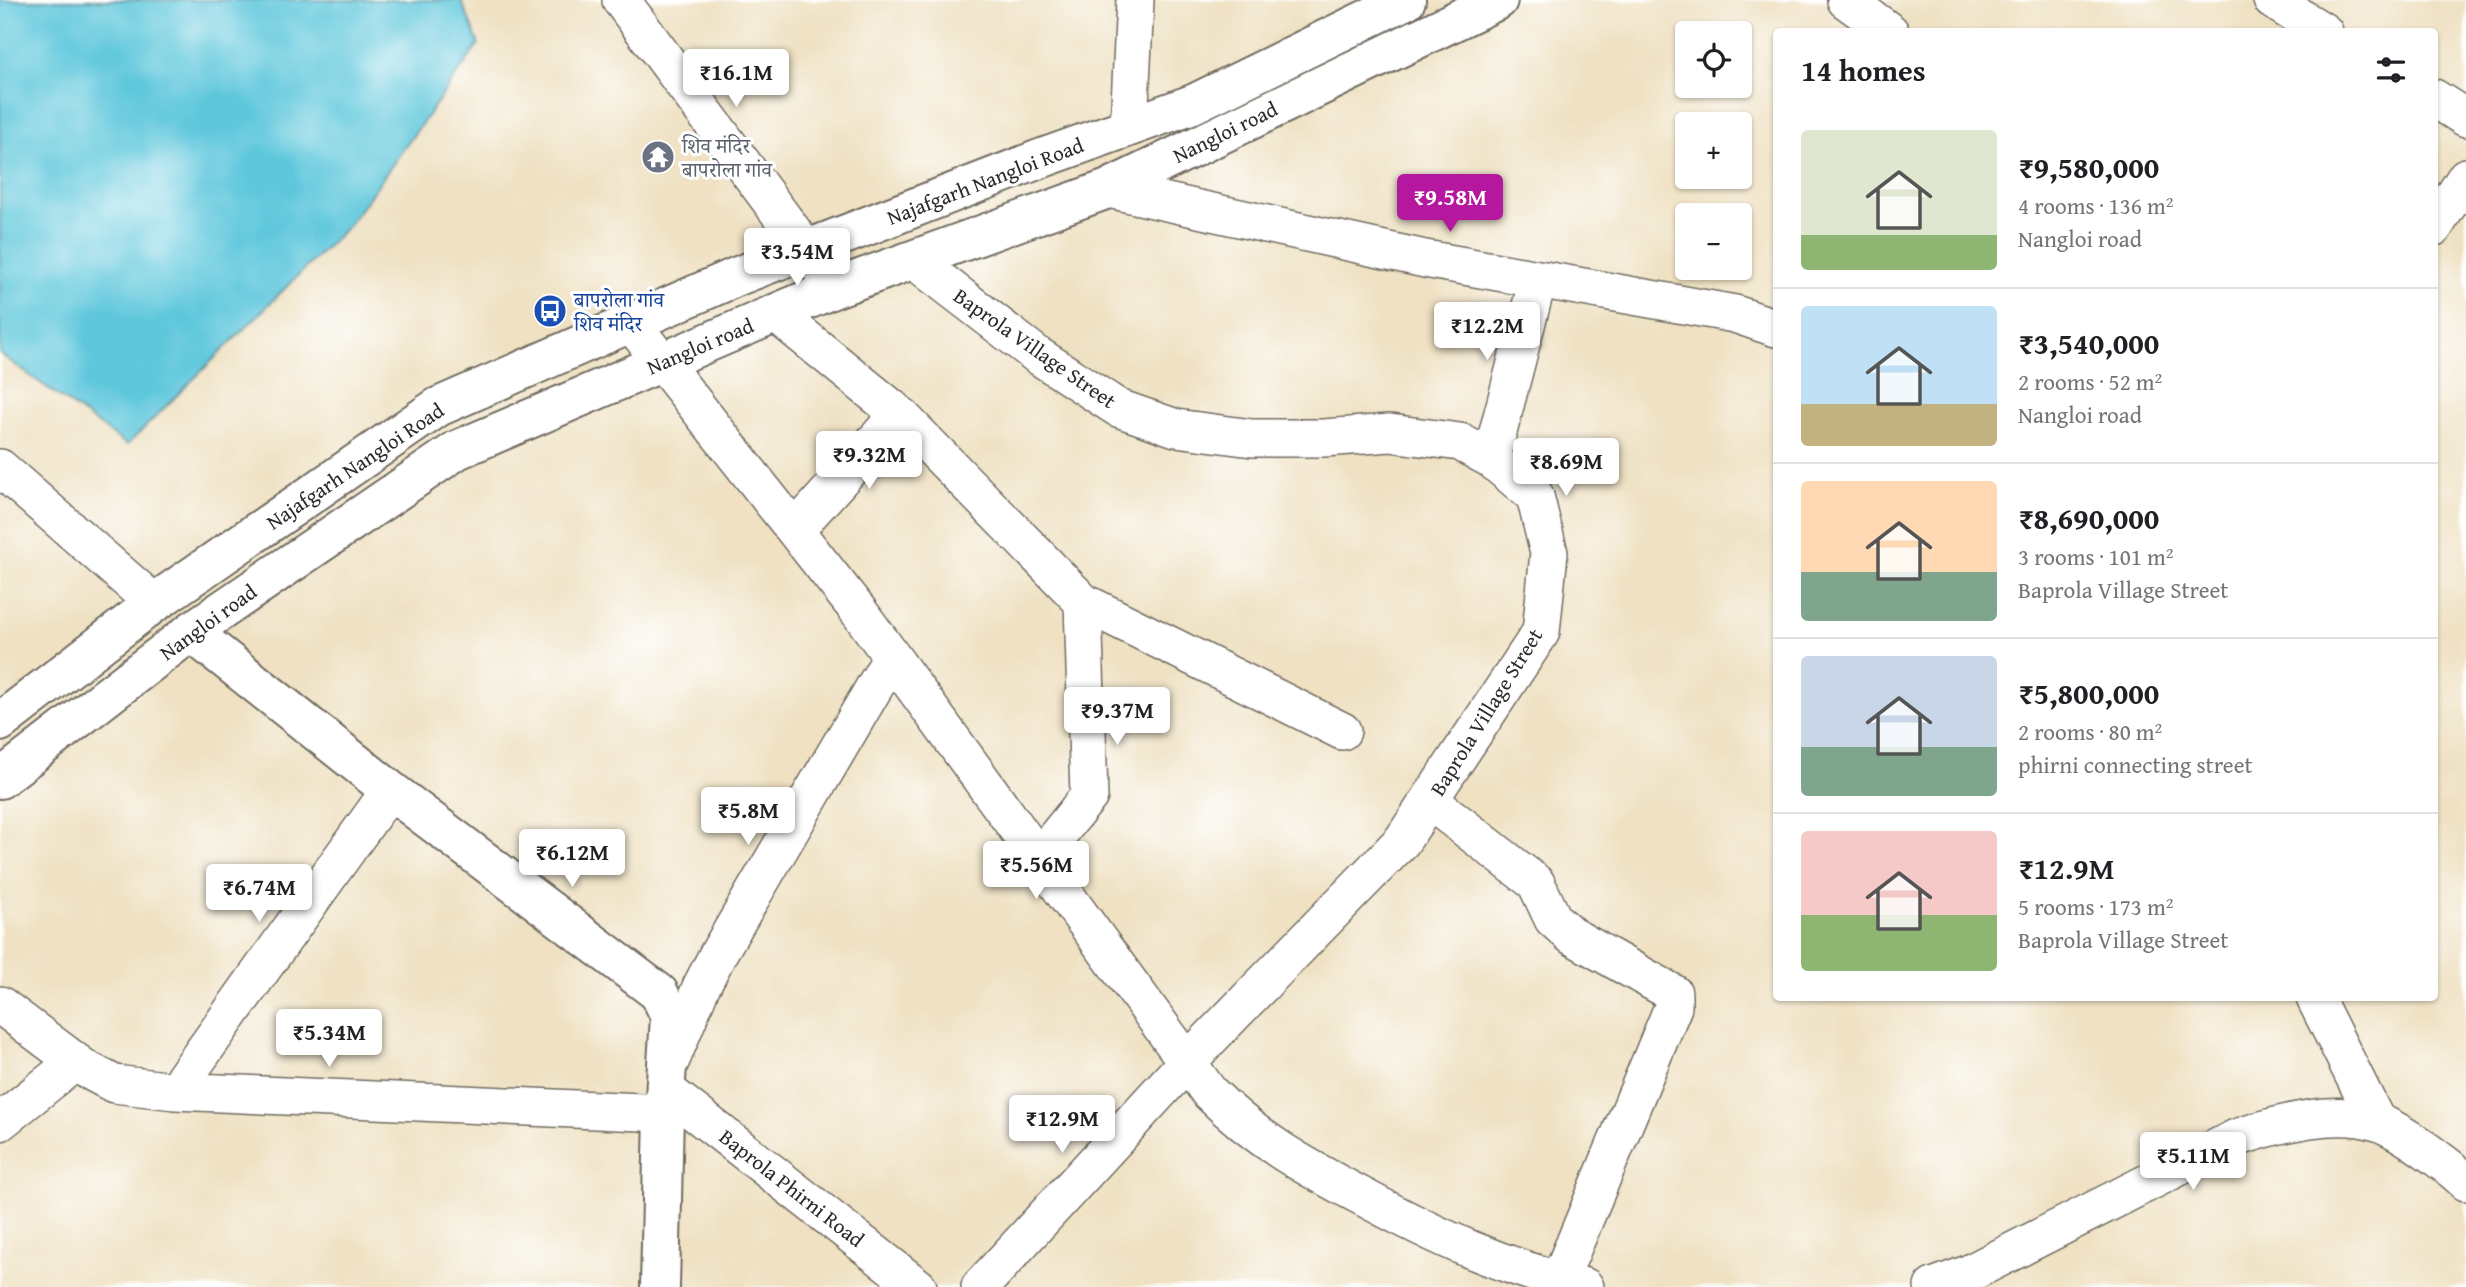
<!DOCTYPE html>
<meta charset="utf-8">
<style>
:root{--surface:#fff;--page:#f2f2f2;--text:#202124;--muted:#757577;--line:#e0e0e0;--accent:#b5179e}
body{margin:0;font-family:"Gentium Book Plus","Noto Serif Devanagari",serif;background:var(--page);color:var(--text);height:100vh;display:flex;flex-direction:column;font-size:26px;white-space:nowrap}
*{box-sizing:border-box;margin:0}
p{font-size:23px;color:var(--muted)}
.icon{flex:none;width:38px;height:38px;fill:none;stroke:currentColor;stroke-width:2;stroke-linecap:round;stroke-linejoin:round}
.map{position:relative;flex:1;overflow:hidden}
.side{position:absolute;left:1773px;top:28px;width:665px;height:973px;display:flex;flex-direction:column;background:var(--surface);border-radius:7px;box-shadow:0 2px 5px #0004}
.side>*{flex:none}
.controls{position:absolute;left:1675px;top:21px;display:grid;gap:14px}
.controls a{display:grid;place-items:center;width:77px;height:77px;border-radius:7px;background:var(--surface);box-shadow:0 2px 5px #0004;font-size:35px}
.price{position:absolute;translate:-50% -60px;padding:0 16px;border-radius:7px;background:#fff;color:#222;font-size:23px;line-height:46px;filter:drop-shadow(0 2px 4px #0008)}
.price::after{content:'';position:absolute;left:50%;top:42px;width:21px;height:16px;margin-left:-10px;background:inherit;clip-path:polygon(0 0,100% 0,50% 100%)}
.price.on{background:var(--accent);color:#fff}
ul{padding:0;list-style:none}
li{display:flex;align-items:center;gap:21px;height:175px;padding:0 28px}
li+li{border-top:2px solid var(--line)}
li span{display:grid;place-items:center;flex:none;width:196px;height:140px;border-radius:7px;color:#555}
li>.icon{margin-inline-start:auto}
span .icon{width:84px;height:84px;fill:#fffc;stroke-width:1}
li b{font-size:30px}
h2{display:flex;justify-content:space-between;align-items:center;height:84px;padding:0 28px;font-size:30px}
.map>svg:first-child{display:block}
.water{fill:#5fc7dc;stroke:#457984;stroke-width:2}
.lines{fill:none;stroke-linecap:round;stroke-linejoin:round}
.street-casing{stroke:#706b60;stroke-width:40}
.secondary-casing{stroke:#706b60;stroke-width:42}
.primary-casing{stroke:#706b60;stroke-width:42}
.street{stroke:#fff;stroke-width:37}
.secondary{stroke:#fff;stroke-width:38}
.primary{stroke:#fff;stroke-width:38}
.labels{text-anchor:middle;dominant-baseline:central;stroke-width:6;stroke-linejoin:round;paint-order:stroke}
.street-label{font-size:21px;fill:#2b2b2b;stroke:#fff}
.worship-label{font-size:21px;fill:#5b616d;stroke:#fff;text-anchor:start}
.transit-label{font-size:21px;fill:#164399;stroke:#fff;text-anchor:start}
</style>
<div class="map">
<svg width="2466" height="1287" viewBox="0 0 2466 1287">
<rect width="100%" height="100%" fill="#fff"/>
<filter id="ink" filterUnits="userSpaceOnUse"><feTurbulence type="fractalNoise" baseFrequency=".0143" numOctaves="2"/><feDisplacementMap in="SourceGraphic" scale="14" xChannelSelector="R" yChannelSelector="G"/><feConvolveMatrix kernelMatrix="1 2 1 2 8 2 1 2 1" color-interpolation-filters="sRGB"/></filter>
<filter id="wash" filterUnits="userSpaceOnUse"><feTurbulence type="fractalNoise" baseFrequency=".00686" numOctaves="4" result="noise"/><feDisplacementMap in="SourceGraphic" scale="28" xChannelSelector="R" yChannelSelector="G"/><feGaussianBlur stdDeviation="1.57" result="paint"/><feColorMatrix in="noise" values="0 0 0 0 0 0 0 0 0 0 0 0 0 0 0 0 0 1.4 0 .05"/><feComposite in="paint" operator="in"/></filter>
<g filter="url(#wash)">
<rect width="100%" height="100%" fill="#efe1c2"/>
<path class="water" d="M0,0H461L479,44L348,226L127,445L0,354Z"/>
</g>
<g filter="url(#ink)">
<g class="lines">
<defs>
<path id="street" d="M621,0L835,288
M1846,0L1890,32
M2272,0L2324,32
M2434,98L2466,118
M1129,126L1135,0
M1108,189L1425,259L1735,314L1776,328
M2434,227L2466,177
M915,261L1037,355L1118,408L1176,428L1252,438H1324L1390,433L1460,442L1491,459L1535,496L1549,553L1541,632L1402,841L1186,1063L980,1287
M776,314L899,414L1083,602L1342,731
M631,323L860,613L1209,1092C1258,1141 1302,1165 1363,1197C1439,1238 1500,1266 1585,1287
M1491,459L1538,279
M0,468L154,603
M795,530L899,414
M1430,801L1536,883L1553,919L1572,936L1673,993V1007L1559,1281
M1040,857L1089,796L1083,602
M2315,998L2377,1122
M0,1005L84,1068L114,1084L175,1091L664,1113
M671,1060L701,987L718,954L892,657
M666,1090L918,1287
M175,1091L390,790
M0,1122L75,1062
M1933,1287L1968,1274L2236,1138C2277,1124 2334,1108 2377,1122C2401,1130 2448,1165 2466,1182"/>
<path id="secondary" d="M191,632L390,790L659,993L670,1016L664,1113L660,1287"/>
<path id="primary" d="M0,722L154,603L438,407L738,276L1037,160L1193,104L1406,0
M0,779L193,630L457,450L835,288L1108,189L1498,0"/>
</defs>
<use href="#street" class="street-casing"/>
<use href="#secondary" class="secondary-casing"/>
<use href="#primary" class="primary-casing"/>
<use href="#street" class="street"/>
<use href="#secondary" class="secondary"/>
<use href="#primary" class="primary"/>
</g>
</g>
<defs>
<symbol id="temple-disc" viewBox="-11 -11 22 22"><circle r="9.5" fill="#6b7280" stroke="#fff"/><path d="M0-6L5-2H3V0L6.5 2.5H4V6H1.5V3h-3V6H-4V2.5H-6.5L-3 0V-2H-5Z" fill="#fff"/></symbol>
<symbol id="bus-disc" viewBox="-11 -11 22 22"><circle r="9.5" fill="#1a4fb4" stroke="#fff"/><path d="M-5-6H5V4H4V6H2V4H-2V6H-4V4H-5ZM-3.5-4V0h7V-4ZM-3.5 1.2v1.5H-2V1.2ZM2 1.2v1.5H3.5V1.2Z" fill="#fff"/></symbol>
</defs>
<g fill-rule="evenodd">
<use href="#temple-disc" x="639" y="138" width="38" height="38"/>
<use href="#bus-disc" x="531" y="292" width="38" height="38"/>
</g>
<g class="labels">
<g class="street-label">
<text transform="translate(1225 132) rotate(-26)">Nangloi road</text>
<text transform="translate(985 181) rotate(-21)">Najafgarh Nangloi Road</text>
<text transform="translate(700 346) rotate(-23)">Nangloi road</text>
<text transform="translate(1035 348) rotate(35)">Baprola Village Street</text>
<text transform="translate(355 466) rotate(-34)">Najafgarh Nangloi Road</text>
<text transform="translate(208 622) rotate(-36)">Nangloi road</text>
<text transform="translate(1486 712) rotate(-58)">Baprola Village Street</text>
<text transform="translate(792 1188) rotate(38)">Baprola Phirni Road</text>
</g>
<g class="worship-label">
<text x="682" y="145">शिव मंदिर<tspan x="682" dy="24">बापरोला गांव</tspan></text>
</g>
<g class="transit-label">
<text x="574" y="299">बापरोला गांव<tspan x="574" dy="24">शिव मंदिर</tspan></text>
</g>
</g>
</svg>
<div class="controls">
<a><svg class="icon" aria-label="locate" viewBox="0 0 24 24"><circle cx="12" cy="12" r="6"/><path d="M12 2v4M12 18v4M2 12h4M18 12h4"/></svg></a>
<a>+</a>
<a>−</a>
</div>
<b class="price" style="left:736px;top:109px">₹16.1M</b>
<b class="price on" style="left:1450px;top:234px">₹9.58M</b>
<b class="price" style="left:797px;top:288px">₹3.54M</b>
<b class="price" style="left:1487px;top:362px">₹12.2M</b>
<b class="price" style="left:869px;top:491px">₹9.32M</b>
<b class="price" style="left:1566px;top:498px">₹8.69M</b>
<b class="price" style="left:1117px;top:747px">₹9.37M</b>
<b class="price" style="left:748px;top:847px">₹5.8M</b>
<b class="price" style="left:572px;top:889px">₹6.12M</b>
<b class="price" style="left:1036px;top:901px">₹5.56M</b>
<b class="price" style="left:259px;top:924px">₹6.74M</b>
<b class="price" style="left:329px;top:1069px">₹5.34M</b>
<b class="price" style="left:1062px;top:1155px">₹12.9M</b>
<b class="price" style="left:2193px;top:1192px">₹5.11M</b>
<section class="side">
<h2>14 homes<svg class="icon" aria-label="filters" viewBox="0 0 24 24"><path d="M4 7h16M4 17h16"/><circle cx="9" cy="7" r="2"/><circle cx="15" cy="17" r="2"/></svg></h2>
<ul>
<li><span style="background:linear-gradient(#dfe7d0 75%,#8fb573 0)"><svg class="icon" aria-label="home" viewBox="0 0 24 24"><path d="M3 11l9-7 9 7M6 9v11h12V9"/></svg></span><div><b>₹9,580,000</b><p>4 rooms · 136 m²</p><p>Nangloi road</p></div></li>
<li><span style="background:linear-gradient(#bfe0f5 70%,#c2b280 0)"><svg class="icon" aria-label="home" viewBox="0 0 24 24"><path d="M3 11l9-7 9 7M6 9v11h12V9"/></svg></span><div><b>₹3,540,000</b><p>2 rooms · 52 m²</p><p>Nangloi road</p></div></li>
<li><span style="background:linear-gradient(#ffd9b3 65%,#7fa58c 0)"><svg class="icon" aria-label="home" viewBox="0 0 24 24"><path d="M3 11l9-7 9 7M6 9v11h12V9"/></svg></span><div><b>₹8,690,000</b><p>3 rooms · 101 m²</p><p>Baprola Village Street</p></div></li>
<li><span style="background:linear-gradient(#c9d6e8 65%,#7fa58c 0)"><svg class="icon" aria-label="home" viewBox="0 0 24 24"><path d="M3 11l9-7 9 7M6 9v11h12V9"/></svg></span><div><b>₹5,800,000</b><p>2 rooms · 80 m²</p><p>phirni connecting street</p></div></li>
<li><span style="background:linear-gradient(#f6c9c9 60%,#8fb573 0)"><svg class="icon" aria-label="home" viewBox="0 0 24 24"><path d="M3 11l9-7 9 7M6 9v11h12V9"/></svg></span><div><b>₹12.9M</b><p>5 rooms · 173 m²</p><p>Baprola Village Street</p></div></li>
</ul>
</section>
</div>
